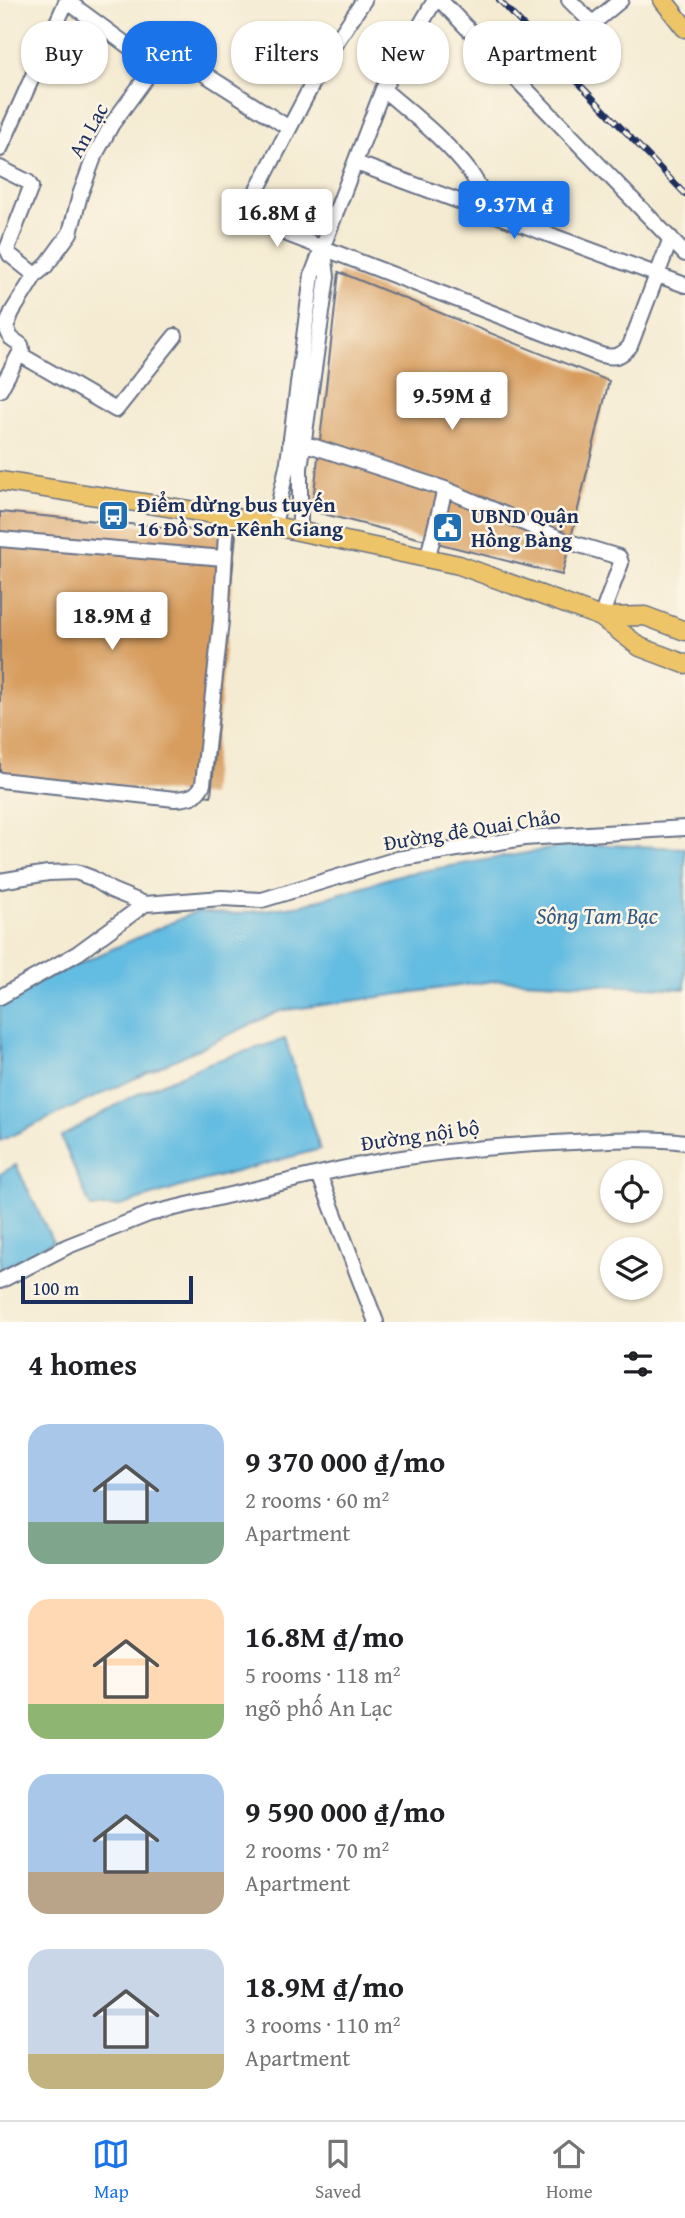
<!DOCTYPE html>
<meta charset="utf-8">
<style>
:root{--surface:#fff;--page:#f6f6f6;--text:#202124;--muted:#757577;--line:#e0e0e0;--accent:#1a73e8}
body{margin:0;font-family:"Gentium Book Plus",serif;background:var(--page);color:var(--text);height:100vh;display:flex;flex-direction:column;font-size:26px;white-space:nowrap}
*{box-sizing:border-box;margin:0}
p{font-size:23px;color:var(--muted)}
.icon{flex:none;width:38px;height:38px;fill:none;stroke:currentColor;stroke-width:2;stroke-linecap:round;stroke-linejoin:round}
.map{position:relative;height:1322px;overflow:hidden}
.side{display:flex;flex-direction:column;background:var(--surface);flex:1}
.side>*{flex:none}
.guide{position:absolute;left:21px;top:21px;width:644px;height:63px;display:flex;gap:14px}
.tools{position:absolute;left:600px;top:1160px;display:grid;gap:14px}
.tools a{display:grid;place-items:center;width:63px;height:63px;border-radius:50%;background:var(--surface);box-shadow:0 2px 5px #0004;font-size:35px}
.scale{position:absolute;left:21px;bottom:18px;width:172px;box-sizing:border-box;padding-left:7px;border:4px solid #1b2f5e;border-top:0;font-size:19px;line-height:24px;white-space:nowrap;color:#1b2f5e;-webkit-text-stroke:5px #fcf5e5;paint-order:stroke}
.price{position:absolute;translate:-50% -60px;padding:0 16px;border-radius:7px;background:#fff;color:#222;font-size:23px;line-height:46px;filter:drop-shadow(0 2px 4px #0008)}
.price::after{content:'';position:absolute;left:50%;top:42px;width:21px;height:16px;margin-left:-10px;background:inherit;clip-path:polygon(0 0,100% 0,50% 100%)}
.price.selected{background:var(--accent);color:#fff}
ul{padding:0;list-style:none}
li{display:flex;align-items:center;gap:21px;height:175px;padding:0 28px}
li span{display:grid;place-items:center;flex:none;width:196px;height:140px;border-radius:21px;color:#555}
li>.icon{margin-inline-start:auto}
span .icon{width:84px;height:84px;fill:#fffc;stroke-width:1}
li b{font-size:30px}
h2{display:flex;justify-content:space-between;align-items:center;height:84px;padding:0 28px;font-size:30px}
.tag{padding:0 24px;border-radius:28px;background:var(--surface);box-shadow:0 2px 5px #0004;font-size:24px;line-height:63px}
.tag.selected{background:var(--accent);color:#fff}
.dock{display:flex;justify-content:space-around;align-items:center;height:98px;border-top:2px solid var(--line);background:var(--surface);font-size:19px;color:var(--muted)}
.dock a{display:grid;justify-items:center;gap:4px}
.dock .selected{color:var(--accent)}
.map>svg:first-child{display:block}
.water{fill:#64bce1;stroke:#4076a0;stroke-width:2}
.building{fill:#d79d5e}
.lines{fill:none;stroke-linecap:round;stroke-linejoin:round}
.minor-casing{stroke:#677187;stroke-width:18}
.major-casing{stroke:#677187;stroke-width:21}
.minor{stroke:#fff;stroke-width:14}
.major{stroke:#eec469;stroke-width:18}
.rail-casing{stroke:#1b2f5e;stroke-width:6}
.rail{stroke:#fcf5e5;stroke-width:3.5;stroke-dasharray:10;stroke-linecap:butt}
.labels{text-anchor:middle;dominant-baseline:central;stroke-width:5;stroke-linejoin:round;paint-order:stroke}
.street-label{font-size:21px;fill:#1b2f5e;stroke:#fcf5e5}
.poi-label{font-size:21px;font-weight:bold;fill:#1b2f5e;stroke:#fcf5e5;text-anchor:start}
.water-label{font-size:23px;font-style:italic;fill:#315985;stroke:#fcf5e5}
</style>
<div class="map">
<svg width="685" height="1322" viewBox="0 0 685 1322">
<rect width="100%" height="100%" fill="#fcf5e5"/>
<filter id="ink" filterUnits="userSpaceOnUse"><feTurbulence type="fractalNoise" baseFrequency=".0143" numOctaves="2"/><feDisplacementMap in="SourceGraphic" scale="14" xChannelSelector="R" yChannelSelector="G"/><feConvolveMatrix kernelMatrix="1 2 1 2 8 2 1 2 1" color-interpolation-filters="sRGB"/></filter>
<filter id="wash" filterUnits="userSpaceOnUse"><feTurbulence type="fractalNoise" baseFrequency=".00686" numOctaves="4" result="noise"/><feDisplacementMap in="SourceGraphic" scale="28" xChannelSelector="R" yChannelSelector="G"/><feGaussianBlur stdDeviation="1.57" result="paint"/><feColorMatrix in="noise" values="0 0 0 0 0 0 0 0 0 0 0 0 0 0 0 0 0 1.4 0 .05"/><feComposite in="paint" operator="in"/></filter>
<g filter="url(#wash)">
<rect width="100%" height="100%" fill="#f4ebd2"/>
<path class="water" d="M578,844L685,848V989L500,980L280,1011L0,1141V999L195,912L235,914L302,905L399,875Z
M285,1039L320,1149L184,1186L120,1206L91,1208L61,1137L129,1098L209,1063Z
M16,1165L53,1242L0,1270V1174Z"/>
<g id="blocks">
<path class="building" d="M339,272L609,381L562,575L312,511Z
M0,512L236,534L211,796L0,776Z"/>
</g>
</g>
<g filter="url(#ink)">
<use href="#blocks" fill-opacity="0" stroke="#677187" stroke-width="2"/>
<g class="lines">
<defs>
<path id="minor" d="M364,0L328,54L243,217L601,355C614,358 621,357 630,346L671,238
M440,0L685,254
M569,0L592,23
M581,33L621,0
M153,68L170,52L289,128
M383,89C413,115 446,140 470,172C479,185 487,201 495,215
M0,149L67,0
M356,163L685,285
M0,168L28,182L31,187L7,249L10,255L35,275L12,312L6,327L11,338L21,345L22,349L0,390
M35,275L45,267L70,233L80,195L94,157L112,124L153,68L150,62L67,1
M21,355L116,410L175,336
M290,442L303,443L445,489L566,541L619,557L621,563L601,617
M274,525L288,462L312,275L383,89L435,0
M300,531V468L327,277L324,251
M0,539L224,558
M427,560L445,489
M0,780L175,799C189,798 197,797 203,784L221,621L227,516
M0,881L48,873L76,872L92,878L111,890L145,904
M0,997L78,953L145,904L222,898L262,900L397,859L524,838L685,828
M0,1281L68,1246L149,1214L319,1174
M376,1322L319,1174C401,1154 488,1146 573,1142C611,1140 648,1137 685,1142"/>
<path id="major" d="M663,0L685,28
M0,481L227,516L459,565L601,617L640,647L685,664
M601,617L645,616L685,631"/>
</defs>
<use href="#minor" class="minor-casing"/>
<use href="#major" class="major-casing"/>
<use href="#minor" class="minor"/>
<use href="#major" class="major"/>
<defs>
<path id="rail" d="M499,0L685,194"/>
</defs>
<use href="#rail" class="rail-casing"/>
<use href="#rail" class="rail"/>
</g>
</g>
<defs>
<symbol id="bus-square" viewBox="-11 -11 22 22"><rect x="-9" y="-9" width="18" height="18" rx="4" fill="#1f6fb2" stroke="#fcf5e5"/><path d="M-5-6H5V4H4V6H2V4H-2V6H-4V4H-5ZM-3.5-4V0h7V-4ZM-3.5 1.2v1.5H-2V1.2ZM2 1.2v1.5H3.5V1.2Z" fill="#fff"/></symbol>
<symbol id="civic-square" viewBox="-11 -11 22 22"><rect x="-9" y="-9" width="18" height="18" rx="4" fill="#1f6fb2" stroke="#fcf5e5"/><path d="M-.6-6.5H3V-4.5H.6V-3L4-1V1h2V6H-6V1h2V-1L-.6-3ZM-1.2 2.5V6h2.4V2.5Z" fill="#fff"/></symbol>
</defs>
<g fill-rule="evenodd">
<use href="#bus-square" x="96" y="498" width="35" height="35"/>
<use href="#civic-square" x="430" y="510" width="35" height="35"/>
</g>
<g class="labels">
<g class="street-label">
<text transform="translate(88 130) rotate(-61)">An Lạc</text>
<text transform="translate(472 829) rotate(-9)">Đường đê Quai Chảo</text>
<text transform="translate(420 1135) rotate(-8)">Đường nội bộ</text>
</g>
<g class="poi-label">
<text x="137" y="504">Điểm dừng bus tuyến<tspan x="137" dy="24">16 Đồ Sơn-Kênh Giang</tspan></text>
<text x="471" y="515">UBND Quận<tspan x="471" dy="24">Hồng Bàng</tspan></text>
</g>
<g class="water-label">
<text x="597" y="915">Sông Tam Bạc</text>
</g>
</g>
</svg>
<div class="tools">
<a><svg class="icon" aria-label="locate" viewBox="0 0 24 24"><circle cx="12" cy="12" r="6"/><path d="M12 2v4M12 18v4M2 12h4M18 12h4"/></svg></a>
<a><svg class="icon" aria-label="layers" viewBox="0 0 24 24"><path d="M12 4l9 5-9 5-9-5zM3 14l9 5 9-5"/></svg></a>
</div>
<div class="scale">100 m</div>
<b class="price selected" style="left:514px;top:241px">9.37M ₫</b>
<b class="price" style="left:277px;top:249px">16.8M ₫</b>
<b class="price" style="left:452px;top:432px">9.59M ₫</b>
<b class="price" style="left:112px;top:652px">18.9M ₫</b>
<div class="guide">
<a class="tag">Buy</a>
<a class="tag selected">Rent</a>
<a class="tag">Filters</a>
<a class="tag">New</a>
<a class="tag">Apartment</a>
</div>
</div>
<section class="side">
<h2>4 homes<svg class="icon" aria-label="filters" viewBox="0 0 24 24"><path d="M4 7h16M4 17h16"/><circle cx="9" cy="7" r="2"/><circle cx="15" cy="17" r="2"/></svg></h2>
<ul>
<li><span style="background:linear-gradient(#a9c7e8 70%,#7fa58c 0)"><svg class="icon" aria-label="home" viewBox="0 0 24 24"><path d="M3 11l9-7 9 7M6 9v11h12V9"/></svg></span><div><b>9 370 000 ₫/mo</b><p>2 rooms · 60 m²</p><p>Apartment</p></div></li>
<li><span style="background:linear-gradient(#ffd9b3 75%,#8fb573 0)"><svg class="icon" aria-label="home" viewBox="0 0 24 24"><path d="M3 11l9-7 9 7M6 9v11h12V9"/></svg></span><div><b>16.8M ₫/mo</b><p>5 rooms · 118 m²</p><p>ngõ phố An Lạc</p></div></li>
<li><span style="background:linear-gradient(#a9c7e8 70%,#b9a48a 0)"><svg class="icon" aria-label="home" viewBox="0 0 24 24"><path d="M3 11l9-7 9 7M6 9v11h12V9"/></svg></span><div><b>9 590 000 ₫/mo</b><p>2 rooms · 70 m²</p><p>Apartment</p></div></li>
<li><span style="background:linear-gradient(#c9d6e8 75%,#c2b280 0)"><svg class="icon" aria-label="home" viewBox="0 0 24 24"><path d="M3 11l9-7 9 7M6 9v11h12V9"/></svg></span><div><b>18.9M ₫/mo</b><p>3 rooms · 110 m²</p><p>Apartment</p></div></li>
</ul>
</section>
<nav class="dock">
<a class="selected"><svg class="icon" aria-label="map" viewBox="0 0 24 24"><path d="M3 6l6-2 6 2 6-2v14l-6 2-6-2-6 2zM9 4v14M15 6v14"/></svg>Map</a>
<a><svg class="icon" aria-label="saved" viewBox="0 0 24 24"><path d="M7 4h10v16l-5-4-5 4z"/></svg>Saved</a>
<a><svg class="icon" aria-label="home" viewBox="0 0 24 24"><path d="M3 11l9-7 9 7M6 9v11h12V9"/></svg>Home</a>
</nav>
